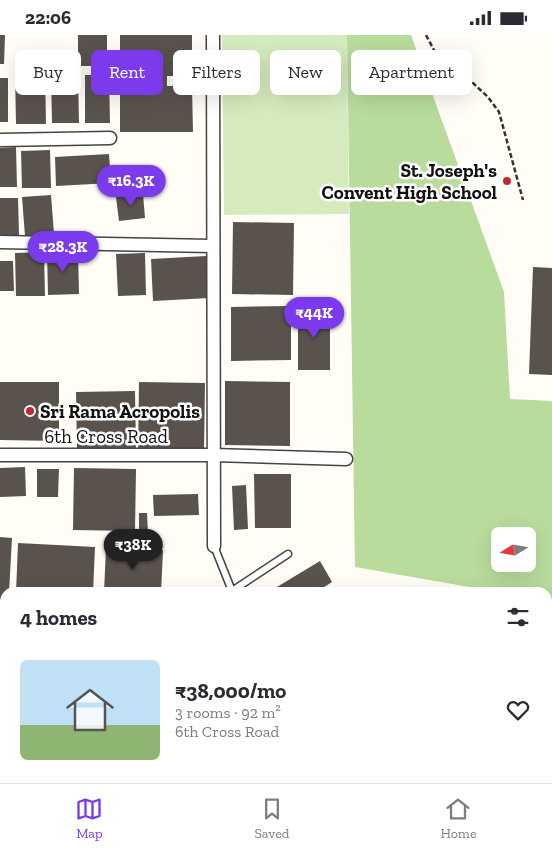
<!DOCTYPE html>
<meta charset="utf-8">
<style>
:root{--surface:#fff;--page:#f2f2f3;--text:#2b2b33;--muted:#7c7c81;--line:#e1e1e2;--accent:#7c3aed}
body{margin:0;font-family:"Zilla Slab",serif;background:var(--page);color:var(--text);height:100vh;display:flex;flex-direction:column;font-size:19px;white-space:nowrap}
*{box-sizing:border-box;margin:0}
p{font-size:16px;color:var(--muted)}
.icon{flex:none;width:28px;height:28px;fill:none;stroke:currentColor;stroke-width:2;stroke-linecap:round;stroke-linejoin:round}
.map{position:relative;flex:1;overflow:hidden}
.side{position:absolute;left:0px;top:552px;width:552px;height:196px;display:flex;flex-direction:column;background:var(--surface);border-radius:15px 15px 0 0;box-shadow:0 5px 20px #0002}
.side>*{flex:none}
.banner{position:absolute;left:15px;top:15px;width:522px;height:45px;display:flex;gap:10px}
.needle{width:32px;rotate:259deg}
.fabs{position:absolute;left:491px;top:492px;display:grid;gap:10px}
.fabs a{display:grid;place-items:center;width:45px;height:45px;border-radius:8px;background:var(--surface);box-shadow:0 5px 20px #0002;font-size:25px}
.price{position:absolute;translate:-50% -42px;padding:0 11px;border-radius:18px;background:var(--accent);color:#fff;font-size:16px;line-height:32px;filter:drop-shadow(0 1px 2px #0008)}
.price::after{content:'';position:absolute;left:50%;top:30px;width:15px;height:11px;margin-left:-8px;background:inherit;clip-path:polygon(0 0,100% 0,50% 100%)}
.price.on{background:#222;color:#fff}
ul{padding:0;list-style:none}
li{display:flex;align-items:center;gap:15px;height:125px;padding:0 20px}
li span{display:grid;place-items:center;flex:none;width:140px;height:100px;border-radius:8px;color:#555}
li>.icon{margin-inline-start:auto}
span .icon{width:60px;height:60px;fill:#fffc;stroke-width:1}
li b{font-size:21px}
h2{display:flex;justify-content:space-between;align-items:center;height:60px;padding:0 20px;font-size:21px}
.chip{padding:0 18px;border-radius:8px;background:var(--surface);box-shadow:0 5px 20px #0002;font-size:18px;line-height:45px}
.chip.on{background:var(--accent);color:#fff}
.status{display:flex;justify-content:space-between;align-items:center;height:35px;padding:0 25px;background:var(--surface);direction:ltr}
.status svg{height:14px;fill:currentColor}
.dock{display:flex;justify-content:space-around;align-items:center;height:70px;border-top:1px solid var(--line);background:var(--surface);font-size:14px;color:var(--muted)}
.dock a{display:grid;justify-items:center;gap:2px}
.dock .on{color:var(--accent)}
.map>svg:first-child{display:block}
.green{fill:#d5ebbd}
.forest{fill:#b9dc9c;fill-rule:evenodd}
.pitch{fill:#e6f2cf}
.building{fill:#5a524d}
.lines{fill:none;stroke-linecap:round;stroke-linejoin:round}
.service-casing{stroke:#444;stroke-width:9}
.minor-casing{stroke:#444;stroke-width:15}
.path{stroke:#333;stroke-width:2.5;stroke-dasharray:5 2.5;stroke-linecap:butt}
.service{stroke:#fff;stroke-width:6}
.minor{stroke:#fff;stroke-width:12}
.poi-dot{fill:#c4262e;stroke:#fff;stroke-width:2}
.labels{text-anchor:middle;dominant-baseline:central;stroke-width:5;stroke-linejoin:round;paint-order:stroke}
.poi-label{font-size:19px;font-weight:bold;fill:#111;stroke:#fff;text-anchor:end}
.street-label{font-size:19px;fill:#111;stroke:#fff}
</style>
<div class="status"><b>22:06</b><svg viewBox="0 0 49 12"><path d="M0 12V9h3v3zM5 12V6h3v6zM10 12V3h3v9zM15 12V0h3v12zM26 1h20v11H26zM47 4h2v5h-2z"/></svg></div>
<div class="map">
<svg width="552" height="748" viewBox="0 0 552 748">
<rect width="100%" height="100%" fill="#fffdf5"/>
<path class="green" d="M222,0H347L349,179L224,180Z
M0,713H5V744H130V748H0Z"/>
<path class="forest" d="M347,0H411L504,257L510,364L552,366V567L548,566V558L498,557L355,532ZM500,501H528V529H500Z"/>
<path class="pitch" d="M169,744H266V748H169Z"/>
<path class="building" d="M0,0H5L4,29H0Z
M78,0H107V31H78Z
M120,0H192V41H167V51H192L193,97H120Z
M15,37H45L46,89H16Z
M78,40L79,88H52L51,41Z
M85,40H109L110,88H85Z
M0,43H8V87H0Z
M16,112L17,152H0V113Z
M50,115L51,153H22L21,116Z
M109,119L111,148L56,151L55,122Z
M143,159L145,183L119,186L116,162Z
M51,160L54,199L25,201L22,162Z
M0,163H18L19,200L0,201Z
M233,187L294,188L293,260L232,259Z
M78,215L79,259L48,260L47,216Z
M44,217L45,261H16L15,218Z
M145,218L146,260L118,261L116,219Z
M206,221L209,263L153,266L151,224Z
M0,226H13L14,256H0Z
M533,232L552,233V340L529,339Z
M291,271V325L231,326V272Z
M298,272H330V335H298Z
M225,346L290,347V411L225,410Z
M0,347H59V406L0,405Z
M139,347L205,348L204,417L138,416Z
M135,356L136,416H77L76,357Z
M25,432L26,461L0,462V433Z
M74,433L136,434L135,496L73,495Z
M37,434H59L58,462H37Z
M254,439H291V493H255Z
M246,450L248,494L234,495L232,451Z
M198,459L199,480L154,481L153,460Z
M139,478H147L148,498H139Z
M0,502L12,503L9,558H5V565H0Z
M18,508L95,512L93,558H16Z
M106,512L163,515L161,558H104Z
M320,526L332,547L315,558H267Z
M202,553H218V558H202Z"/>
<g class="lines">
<defs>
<path id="service" d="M214,511L232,556L230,558
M232,556L288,519
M0,699H5
M548,732L552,735"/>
<path id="minor" d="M213,0L214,511
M0,105L110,103
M0,207L212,211
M0,420H213L346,424"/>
</defs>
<use href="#service" class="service-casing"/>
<use href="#minor" class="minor-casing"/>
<path class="path" d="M426,0L435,17L459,35L488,62L499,77L523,165"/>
<use href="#service" class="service"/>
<use href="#minor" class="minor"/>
</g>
<g class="poi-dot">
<circle cx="507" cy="146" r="5"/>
<circle cx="30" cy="376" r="5"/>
</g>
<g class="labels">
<g class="poi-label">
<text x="497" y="135">St. Joseph's<tspan x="497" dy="22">Convent High School</tspan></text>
<text x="40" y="376" text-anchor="start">Sri Rama Acropolis</text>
</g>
<g class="street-label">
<text x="106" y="401">6th Cross Road</text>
</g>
</g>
</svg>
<div class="fabs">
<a><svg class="needle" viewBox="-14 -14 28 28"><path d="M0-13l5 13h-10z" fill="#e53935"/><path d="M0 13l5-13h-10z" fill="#7c7c81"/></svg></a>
</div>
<b class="price" style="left:131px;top:172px">₹16.3K</b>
<b class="price" style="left:63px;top:238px">₹28.3K</b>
<b class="price" style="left:314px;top:304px">₹44K</b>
<b class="price on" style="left:133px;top:536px">₹38K</b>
<div class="banner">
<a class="chip">Buy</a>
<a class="chip on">Rent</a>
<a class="chip">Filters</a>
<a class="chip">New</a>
<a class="chip">Apartment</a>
</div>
<section class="side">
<h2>4 homes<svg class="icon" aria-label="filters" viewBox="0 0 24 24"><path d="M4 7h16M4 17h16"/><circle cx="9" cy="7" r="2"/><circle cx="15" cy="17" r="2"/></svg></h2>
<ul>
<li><span style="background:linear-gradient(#bfe0f5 65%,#8fb573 0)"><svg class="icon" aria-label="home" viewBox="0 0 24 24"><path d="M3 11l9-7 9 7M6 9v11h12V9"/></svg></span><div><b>₹38,000/mo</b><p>3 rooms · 92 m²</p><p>6th Cross Road</p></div><svg class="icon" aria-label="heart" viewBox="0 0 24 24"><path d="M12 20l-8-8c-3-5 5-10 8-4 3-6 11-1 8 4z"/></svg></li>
</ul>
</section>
</div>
<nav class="dock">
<a class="on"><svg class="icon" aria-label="map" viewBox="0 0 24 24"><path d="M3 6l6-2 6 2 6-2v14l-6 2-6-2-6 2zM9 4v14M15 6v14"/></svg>Map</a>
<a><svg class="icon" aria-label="saved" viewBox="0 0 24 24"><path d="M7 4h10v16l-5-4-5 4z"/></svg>Saved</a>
<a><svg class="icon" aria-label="home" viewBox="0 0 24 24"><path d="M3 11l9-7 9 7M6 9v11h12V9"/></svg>Home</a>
</nav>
